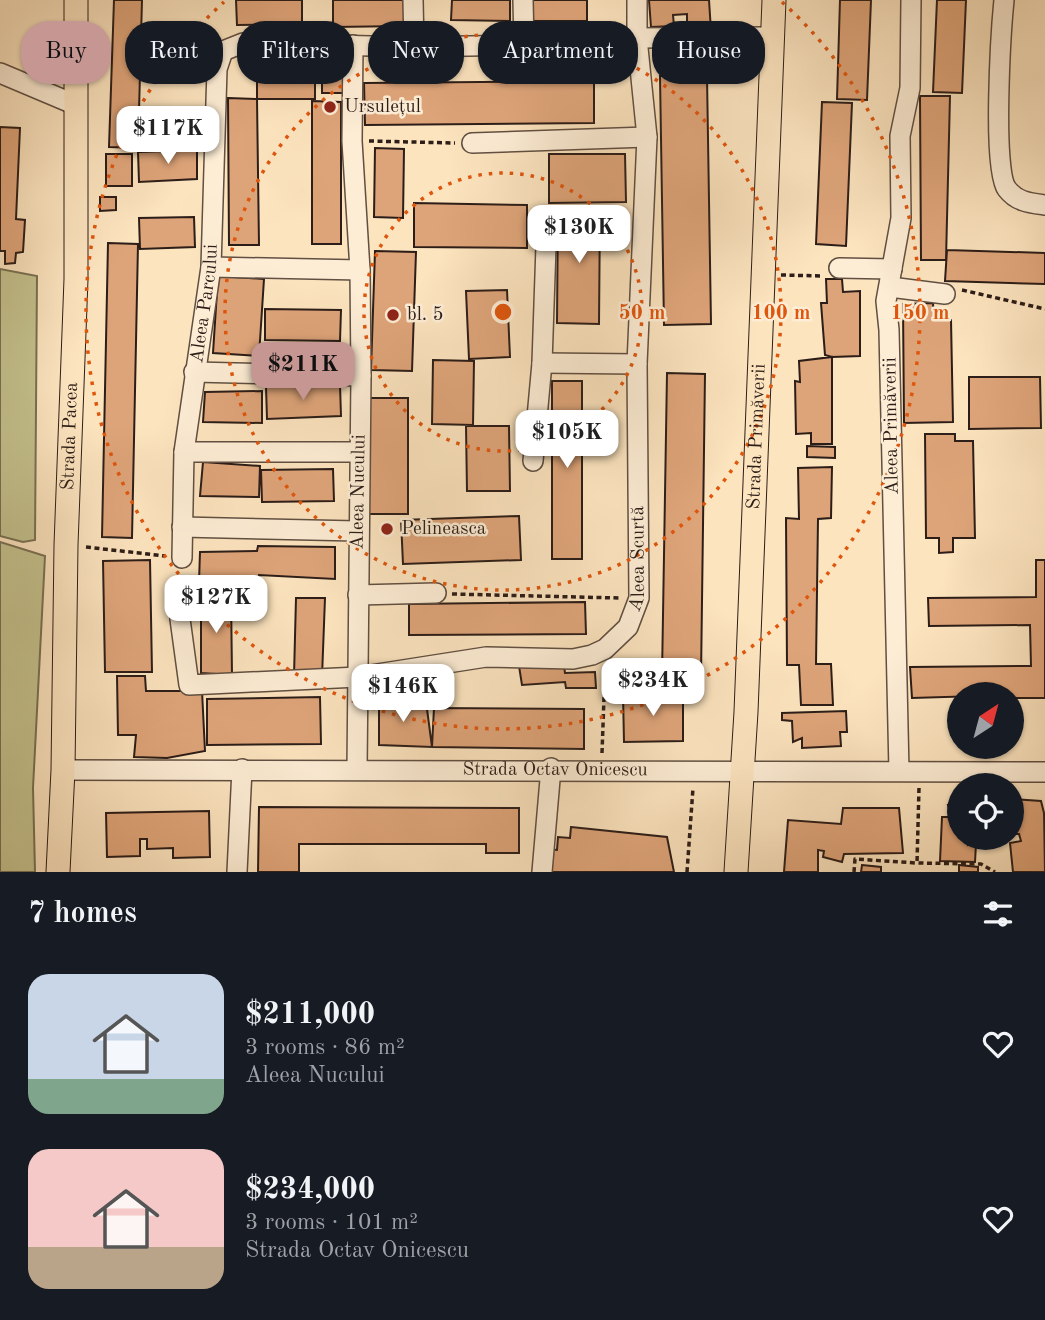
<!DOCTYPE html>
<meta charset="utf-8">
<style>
:root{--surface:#171b24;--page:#20242c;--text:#f1f3f6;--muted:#9ea1a6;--accent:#c59692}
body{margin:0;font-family:"Old Standard TT",serif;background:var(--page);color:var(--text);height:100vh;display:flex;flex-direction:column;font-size:26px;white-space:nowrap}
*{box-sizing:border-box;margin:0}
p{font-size:23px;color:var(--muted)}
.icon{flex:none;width:38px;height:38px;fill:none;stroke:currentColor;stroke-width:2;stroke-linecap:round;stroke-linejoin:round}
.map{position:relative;height:872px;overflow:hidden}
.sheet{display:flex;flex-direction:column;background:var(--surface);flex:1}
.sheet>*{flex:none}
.guide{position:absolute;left:21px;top:21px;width:1004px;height:63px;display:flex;gap:14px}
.needle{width:46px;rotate:36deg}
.tools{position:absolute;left:947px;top:682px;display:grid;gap:14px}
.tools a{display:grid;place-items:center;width:77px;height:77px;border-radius:50%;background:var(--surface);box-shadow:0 2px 5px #0004;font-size:35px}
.price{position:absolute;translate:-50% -60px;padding:0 16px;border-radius:14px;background:#fff;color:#222;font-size:23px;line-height:46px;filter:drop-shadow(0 2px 4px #0008)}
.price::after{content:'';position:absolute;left:50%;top:42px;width:21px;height:16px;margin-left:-10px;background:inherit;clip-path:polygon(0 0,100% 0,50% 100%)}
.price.selected{background:var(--accent);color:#111}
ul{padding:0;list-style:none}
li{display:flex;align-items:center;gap:21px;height:175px;padding:0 28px}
li span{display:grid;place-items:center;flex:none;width:196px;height:140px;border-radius:21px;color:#555}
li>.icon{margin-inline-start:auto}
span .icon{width:84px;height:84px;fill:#fffc;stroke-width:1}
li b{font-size:30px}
h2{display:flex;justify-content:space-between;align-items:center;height:84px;padding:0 28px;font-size:30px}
.pill{padding:0 24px;border-radius:28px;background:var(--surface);box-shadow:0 2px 5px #0004;font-size:24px;line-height:63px}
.pill.selected{background:var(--accent);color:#111}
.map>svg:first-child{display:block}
.green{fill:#c4c28e;stroke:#787053;stroke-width:2}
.building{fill:#dea479;stroke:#2c1d18;stroke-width:2}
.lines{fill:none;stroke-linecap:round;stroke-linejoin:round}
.minor-casing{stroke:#604f42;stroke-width:22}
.major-casing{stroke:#2c1d18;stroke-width:25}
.path{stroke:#2c1d18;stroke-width:3.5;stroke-dasharray:5 3.5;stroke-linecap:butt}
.minor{stroke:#fdedd5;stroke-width:19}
.major{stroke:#fce4bf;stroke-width:23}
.ring{fill:none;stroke:#df560d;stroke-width:3.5;stroke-dasharray:3.5 7}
.poi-dot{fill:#8f2418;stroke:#fdedd5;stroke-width:2.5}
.labels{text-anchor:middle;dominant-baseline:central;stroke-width:5;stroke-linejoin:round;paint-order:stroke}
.poi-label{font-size:19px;fill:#2c1d18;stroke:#fdedd5;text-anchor:start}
.street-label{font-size:19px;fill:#2c1d18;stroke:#fdedd5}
.centre{fill:#df560d;stroke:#fdedd5;stroke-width:3.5}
.ring-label{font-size:21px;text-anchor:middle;font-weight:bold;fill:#df560d;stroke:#fdedd5;stroke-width:5;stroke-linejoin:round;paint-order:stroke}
</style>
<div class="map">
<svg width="1045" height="872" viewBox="0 0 1045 872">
<rect width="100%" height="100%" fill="#fce4bf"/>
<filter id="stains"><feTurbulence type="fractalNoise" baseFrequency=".00286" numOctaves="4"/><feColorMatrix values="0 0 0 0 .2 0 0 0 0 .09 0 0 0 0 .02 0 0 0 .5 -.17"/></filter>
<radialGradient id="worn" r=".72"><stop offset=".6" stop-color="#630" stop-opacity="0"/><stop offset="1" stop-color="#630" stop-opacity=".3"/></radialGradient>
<path class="green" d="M0,269L37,276L35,540L23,542L0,536Z
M0,542L45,556L33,788L35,872H0Z"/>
<path class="building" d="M114,0H142L138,148L109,147Z
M236,0H302V24L237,25Z
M333,0H404V26L333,27Z
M452,0H510V21L451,20Z
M527,0H587V21H527Z
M649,0H709L711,31L687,32V14L673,15L674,26L651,27Z
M840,0H871L867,100L837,99Z
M937,0H966L962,93L933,92Z
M257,68H315V99H257Z
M322,70H345V93H322Z
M660,76H707L711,324L664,325Z
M594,81V123L365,125L364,83Z
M920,96H950L946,260H921Z
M228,98L257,99L259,245H229Z
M312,101L341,102V244H312Z
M822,102L852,103L846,246L816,244Z
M0,127L20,128L16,219L25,220L23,252L16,253L15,263L5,264V251H0Z
M375,148L404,149L403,218L374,217Z
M197,150V179L139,182L138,152Z
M106,154H132V186H106Z
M549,154H625L626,202L549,203Z
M100,197H116V210L100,211Z
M414,203L527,205V248L414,247Z
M558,207H600L599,324L557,323Z
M194,217L195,247L140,249L139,218Z
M108,243L138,244L132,538L102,537Z
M947,250L1045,253V284L945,281Z
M375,251L416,252L412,371L371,370Z
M218,276L264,279L259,356L213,353Z
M826,279H842L843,292L860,291V356L832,357L825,355L821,303H827Z
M507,290L510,357L469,359L466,291Z
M933,303L934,320H951L953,422L904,423L903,304Z
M265,309L341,310L340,341L265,340Z
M832,357V444H811V433L796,434L795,381L800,382L799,361Z
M433,360L474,361L473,425L432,424Z
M667,373L705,374L701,677L662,676Z
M969,377H1040L1041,428L969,429Z
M552,381H582V559H552Z
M340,385L341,416L267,419L266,387Z
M262,391V423L203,422L205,392Z
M367,398H408V514H367Z
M466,426H509L510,491H467Z
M925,434H955V441H973L975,538H953V552L939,553V538H926Z
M807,446L835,447V458L807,457Z
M203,462L260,466L259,497L200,496Z
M832,467L831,518L818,519L816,664H831L833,705H801L799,665H787L786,518L799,519L798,468Z
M333,469L334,501L262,502L261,470Z
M519,516L521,560L403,564L401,520Z
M258,546L335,547V579L259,575L257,587L199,582L200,552L257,551Z
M150,560L152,672H105L103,561Z
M1036,560H1045V698H1012V695L912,698L910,667L1031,666L1030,625L929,626L928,598L1036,597Z
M231,596L232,675L201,673V597Z
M296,598H325L322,677L294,676Z
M585,602L586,634L409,635V604Z
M519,666H564L565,673L595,672L596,688H566L565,682L522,685Z
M117,676H145L146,691H202L205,751L167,758L134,757L136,735H118Z
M623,694H683V741L624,742Z
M320,697L321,744L207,745V699Z
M379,699L417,700L414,708L427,709L432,747L379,745Z
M434,708L584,709V749L432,747Z
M846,711L847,732H840L841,746L802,748V738L793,742L792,721L782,720V713Z
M1012,799L1041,801L1044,813L1045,872H1013L1010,843L1021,841L1019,834H1012Z
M948,805L959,806V838H969L968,845L976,844L975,862L940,861L942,817H951Z
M259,807L519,808V853H486V844H299V872H258Z
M843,808H899L903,853L844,854L842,862L823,857L824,851L818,850V872H784L788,820L841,824Z
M209,811L210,857L173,858V848L147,849V839H140V856L107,857L106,813Z
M571,827L667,837L674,872H547L549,849L557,850L558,837L570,838Z
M862,865L881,867V872H861Z
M959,865L978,867V872H959Z"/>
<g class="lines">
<defs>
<g id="minor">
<path d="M413,0L414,47"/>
<path d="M523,0L524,45"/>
<path d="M1004,0C1001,30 992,170 1007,189C1017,202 1030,203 1045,205"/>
<path d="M353,45L352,141L360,270L361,376L357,770"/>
<path d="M0,73L76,105"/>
<path d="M472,143L647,137"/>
<path d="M211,267L360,270"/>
<path d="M839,268L892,269"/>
<path d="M890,287L945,294"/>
<path d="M542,363L637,364"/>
<path d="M194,372L361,376"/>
<path d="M184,452H359"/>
<path d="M533,461L542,363L547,217"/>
<path d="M182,527L357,531"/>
<path id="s1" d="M182,558L184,452L211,267L217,69L223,51L243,43L414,47L524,45L637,38L771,37"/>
<path d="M358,595L436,593"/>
<path id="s2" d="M180,619L189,685L358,677L486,657L573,659L592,655L605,649L628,627L639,598L637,364L647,137L637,38V0"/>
<path id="s3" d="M63,770C391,768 718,771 1045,772"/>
<path d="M899,771L889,330L886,301L901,218L900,136L910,88L911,0"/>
<path d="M237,872L242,769"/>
<path d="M542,872L551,768"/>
</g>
<g id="major">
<path id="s4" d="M58,872L63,770L66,545L76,279V0"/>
<path id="s5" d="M736,872L746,712L774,0"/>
</g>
</defs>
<use href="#minor" class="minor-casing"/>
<use href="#major" class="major-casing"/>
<path class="path" d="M369,141L455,143
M781,275L822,276
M962,290L1045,309
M86,547L165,556
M452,594L619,598
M602,753L605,670
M919,788L917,863L981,864L995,872
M687,872L693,788
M854,872L855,859L916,863"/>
<use href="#minor" class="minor"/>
<use href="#major" class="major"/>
</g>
<g class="ring">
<circle cx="503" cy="312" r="139"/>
<circle cx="503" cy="312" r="278"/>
<path d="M782 2A417 417 0 1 1 224 2"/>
</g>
<g class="poi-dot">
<circle cx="330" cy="107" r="7"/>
<circle cx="393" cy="315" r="7"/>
<circle cx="387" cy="529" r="7"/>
</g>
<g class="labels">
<g class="poi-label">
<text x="344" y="107">Ursulețul</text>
<text x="407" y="315">bl. 5</text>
<text x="401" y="529">Pelineasca</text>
</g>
<g class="street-label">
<text stroke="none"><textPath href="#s1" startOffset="256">Aleea Parcului</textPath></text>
<text transform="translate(892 426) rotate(-91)">Aleea Primăverii</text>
<text stroke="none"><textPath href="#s4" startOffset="436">Strada Pacea</textPath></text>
<text stroke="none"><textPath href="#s5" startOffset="436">Strada Primăverii</textPath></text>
<text transform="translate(359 492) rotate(-89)">Aleea Nucului</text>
<text stroke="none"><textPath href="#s2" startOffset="588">Aleea Scurtă</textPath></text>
<text stroke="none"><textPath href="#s3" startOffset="492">Strada Octav Onicescu</textPath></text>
</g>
</g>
<circle cx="503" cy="312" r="10" class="centre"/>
<g class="ring-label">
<text x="642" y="319">50 m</text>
<text x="781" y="319">100 m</text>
<text x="920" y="319">150 m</text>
</g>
<rect width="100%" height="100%" filter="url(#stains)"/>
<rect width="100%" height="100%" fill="url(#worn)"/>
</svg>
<div class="tools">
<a><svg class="needle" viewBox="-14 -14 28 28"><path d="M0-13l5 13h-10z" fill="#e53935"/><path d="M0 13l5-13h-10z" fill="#9ea1a6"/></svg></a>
<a><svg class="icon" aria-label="locate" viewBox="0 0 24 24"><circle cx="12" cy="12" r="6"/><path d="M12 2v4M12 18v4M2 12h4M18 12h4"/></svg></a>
</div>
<b class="price" style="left:168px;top:166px">$117K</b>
<b class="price" style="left:579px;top:265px">$130K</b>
<b class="price selected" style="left:303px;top:402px">$211K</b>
<b class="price" style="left:567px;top:470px">$105K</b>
<b class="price" style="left:216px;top:635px">$127K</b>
<b class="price" style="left:653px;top:718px">$234K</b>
<b class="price" style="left:403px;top:724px">$146K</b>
<div class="guide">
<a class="pill selected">Buy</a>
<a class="pill">Rent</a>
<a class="pill">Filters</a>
<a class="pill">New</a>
<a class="pill">Apartment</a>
<a class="pill">House</a>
</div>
</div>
<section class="sheet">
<h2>7 homes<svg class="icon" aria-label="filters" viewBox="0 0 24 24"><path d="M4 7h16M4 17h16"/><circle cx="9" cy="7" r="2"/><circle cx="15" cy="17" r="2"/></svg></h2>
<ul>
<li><span style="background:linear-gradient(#c9d6e8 75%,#7fa58c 0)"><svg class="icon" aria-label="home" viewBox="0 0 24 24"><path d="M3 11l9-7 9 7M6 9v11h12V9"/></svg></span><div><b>$211,000</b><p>3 rooms · 86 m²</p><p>Aleea Nucului</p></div><svg class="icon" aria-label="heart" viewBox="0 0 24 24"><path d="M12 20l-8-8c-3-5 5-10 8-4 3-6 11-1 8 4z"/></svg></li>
<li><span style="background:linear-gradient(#f6c9c9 70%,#b9a48a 0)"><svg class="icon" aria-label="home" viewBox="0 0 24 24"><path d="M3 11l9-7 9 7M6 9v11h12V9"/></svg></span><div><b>$234,000</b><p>3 rooms · 101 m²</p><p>Strada Octav Onicescu</p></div><svg class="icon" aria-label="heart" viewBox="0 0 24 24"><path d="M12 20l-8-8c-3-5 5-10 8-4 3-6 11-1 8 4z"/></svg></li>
</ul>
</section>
